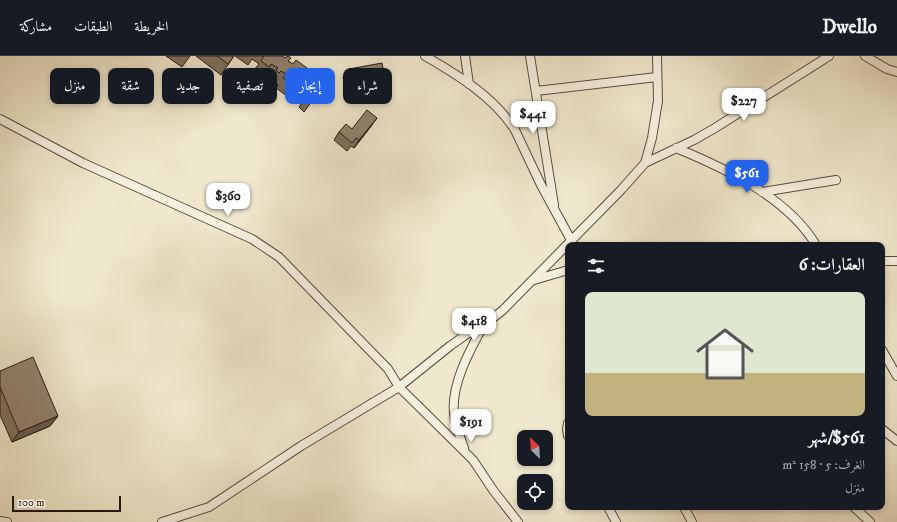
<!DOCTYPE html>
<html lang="ar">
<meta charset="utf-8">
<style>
:root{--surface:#171b24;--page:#20242c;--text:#f1f3f6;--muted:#9ea1a6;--line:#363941;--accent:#2563eb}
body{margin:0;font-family:"IM FELL DW Pica",Amiri,serif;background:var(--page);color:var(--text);direction:rtl;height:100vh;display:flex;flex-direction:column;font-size:15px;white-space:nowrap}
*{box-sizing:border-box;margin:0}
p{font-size:13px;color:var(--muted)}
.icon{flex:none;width:22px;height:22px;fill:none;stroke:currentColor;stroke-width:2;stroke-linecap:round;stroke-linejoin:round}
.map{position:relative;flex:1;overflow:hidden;direction:ltr}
.side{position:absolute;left:565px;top:186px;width:320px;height:268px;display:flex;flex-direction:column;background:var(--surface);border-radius:8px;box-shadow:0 2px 6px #0003;direction:rtl}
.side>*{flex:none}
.top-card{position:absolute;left:12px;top:12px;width:380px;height:36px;direction:rtl;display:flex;gap:8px}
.needle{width:26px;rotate:336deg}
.buttons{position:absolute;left:517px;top:374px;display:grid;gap:8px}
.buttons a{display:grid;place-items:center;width:36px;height:36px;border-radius:8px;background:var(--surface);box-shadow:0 2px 6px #0003;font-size:20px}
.scale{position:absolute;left:12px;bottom:10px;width:109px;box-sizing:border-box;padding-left:4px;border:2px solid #2a170d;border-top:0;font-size:11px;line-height:14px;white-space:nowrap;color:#2a170d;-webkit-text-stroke:3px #f5f0de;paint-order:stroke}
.price{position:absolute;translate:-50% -34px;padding:0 9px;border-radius:8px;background:#fff;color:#222;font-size:13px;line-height:26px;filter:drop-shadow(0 1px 2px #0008)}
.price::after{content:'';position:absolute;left:50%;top:24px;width:12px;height:9px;margin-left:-6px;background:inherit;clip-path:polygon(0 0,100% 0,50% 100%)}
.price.on{background:var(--accent);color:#fff}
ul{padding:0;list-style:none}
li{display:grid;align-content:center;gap:8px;height:212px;padding:0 20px}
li+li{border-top:1px solid var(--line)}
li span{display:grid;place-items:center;height:124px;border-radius:8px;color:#555}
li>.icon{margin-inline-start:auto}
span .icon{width:72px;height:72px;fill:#fffc;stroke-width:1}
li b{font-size:17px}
h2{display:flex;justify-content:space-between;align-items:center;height:48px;padding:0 20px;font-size:17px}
.pill{padding:0 14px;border-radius:8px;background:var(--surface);box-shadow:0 2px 6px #0003;font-size:14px;line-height:36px}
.pill.on{background:var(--accent);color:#fff}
header{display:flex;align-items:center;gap:24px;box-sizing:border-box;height:56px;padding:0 20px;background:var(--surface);border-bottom:1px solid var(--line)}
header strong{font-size:19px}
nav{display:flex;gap:22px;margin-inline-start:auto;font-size:14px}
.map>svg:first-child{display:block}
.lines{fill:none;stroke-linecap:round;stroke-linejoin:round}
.minor-casing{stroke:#5c4b3d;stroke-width:10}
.minor{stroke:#f5f0de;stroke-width:8}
.wall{fill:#7d7260;stroke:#2a170d}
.shaded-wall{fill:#665c4e;stroke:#2a170d}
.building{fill:#918470;stroke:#2a170d}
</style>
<header>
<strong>Dwello</strong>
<nav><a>الخريطة</a><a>الطبقات</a><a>مشاركة</a></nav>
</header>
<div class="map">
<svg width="897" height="466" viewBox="0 0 897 466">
<rect width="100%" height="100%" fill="#f0e8cc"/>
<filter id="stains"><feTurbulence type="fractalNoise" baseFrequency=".005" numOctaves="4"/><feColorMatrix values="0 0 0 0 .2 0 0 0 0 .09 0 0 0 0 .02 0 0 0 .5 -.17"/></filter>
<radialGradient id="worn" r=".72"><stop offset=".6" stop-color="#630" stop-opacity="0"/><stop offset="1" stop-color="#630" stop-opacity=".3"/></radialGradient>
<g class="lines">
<defs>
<path id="minor" d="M425,0C458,19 494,41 515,74L541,129L571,184
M465,0L469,28
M530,0L554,149
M865,0L887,13L897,16
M536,35L657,21
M0,63L83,107L252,183L279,201L388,313L399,331L473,404L493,434L518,466
M676,92C725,112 788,142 816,189
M645,107L694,84L715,72L829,0
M762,136L836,124
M882,205H897
M534,224L568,214
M882,294L897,320
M568,367L567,373L568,380
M882,373L897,385
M464,392C460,381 455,369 454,357C451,328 470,294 483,270
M608,451L616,466
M684,451L692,466
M854,451L870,466
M0,465L7,466
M162,466L209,451L301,390L399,331L450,290L467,278L483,270L503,254L621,134L645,107L652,82L658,45L657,0"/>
</defs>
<use href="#minor" class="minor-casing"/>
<use href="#minor" class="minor"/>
</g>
<path class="wall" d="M166,0H190L182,11Z
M196,0H234L221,19Z
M235,0H282L318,28L325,27L304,56L299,51L302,47L297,43L295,45L292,43L294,41L289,37L287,40L276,32L278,29L274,25L272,27L269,25L270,22L264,18L262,21L253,15L259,8L252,3L248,9Z
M349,13L385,23L379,30L346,36L343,21Z
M372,69L354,92L351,90L347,95L334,84L339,76L352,73Z
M0,315L58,360L50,370L12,386L0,359Z"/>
<path class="shaded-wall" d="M385,23L379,30L346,36L351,28Z
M377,62L372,69L354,92L359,84Z
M58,360L50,370L12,386L19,376Z"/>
<path class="building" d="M217,0H234L228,8Z
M264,0H282L285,2L287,0H288L291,2L288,5L293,8L296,4L307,12L304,17L309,21L311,17L314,20L311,23L318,28L320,24L325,27L312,45L306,41L309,37L304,33L302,35L299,33L301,30L296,27L294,30L283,22L286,18L281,15L279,17L276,14L278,12L271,8L269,11L261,5Z
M382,7L385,23L351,28L349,13Z
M367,54L377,62L359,84L356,82L352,87L339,76L346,68L352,73Z
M33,301L58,360L19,376L0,331V315Z"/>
<rect width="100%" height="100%" filter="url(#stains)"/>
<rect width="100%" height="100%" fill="url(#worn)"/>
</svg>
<div class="buttons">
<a><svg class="needle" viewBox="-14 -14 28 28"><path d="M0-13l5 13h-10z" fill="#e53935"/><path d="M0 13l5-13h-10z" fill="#9ea1a6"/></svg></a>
<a><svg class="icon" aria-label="locate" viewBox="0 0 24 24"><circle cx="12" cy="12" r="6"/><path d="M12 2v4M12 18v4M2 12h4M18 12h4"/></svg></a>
</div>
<div class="scale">100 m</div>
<b class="price" style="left:744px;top:66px">$227</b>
<b class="price" style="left:533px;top:79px">$441</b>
<b class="price on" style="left:747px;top:138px">$561</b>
<b class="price" style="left:228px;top:161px">$360</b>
<b class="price" style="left:474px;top:286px">$418</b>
<b class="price" style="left:471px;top:387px">$191</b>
<div class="top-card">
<a class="pill">شراء</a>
<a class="pill on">إيجار</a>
<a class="pill">تصفية</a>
<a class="pill">جديد</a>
<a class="pill">شقة</a>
<a class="pill">منزل</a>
</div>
<section class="side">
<h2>العقارات: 6<svg class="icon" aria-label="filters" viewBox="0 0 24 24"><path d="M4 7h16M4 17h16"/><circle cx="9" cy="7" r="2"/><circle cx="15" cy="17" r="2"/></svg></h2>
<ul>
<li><span style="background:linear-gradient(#dfe7d0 65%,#c2b280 0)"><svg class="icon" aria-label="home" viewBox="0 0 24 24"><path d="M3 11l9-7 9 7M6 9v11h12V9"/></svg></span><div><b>$561/شهر</b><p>الغرف: 5 · 158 m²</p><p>منزل</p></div></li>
</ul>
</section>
</div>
